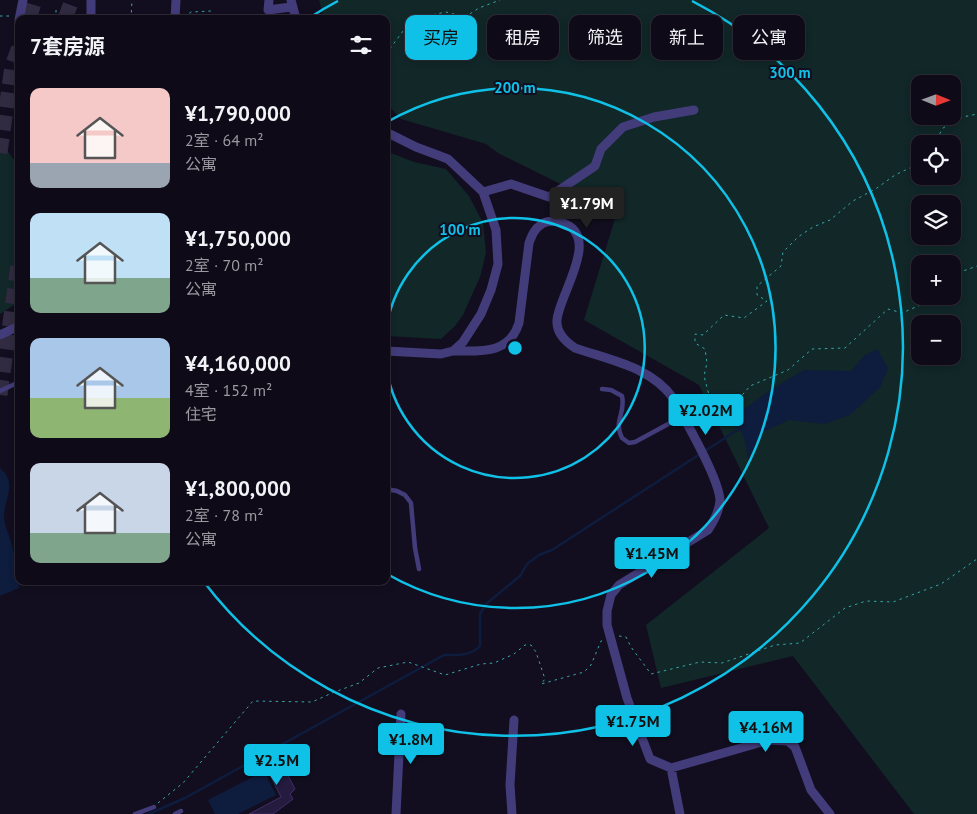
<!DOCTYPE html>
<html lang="zh">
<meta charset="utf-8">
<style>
:root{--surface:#0e0a17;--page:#1c1824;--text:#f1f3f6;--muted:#9b9aa1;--line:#2e2b36;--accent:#10c1e7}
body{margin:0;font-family:"PT Sans","Noto Sans SC",sans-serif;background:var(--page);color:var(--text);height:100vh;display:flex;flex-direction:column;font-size:19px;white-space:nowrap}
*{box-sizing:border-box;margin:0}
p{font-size:16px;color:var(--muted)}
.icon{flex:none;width:28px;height:28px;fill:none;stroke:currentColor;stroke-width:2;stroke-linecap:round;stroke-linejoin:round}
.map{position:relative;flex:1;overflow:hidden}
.panel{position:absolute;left:15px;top:15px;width:375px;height:570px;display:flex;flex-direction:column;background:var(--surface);border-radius:10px;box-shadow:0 2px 8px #0003,0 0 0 1px var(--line)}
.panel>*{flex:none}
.guide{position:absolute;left:405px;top:15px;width:475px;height:45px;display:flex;gap:10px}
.needle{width:32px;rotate:91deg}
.tools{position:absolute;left:911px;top:75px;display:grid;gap:10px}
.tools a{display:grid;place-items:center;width:50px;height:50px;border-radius:10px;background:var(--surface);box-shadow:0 2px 8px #0003,0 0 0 1px var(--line);font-size:25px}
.price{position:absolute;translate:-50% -42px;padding:0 11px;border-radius:5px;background:var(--accent);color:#111;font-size:16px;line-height:32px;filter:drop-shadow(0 1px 2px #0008)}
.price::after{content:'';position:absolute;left:50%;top:30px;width:15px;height:11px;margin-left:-8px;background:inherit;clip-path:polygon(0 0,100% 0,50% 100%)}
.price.active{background:#222;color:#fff}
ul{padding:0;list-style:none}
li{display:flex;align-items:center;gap:15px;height:125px;padding:0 15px}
li span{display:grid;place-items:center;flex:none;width:140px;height:100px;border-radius:10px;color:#555}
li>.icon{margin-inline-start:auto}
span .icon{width:60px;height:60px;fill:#fffc;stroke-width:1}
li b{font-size:21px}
h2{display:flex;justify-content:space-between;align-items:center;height:60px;padding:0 15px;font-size:21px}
.chip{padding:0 18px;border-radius:10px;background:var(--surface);box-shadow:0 2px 8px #0003,0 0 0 1px var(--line);font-size:18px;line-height:45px}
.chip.active{background:var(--accent);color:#111}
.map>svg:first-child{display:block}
.green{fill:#112728;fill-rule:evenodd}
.water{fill:#0e1c3d}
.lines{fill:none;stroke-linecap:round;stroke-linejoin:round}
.stream{stroke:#0e1c3d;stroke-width:2.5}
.building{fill:#251b3e;stroke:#3f2f69}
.highway-tunnel{stroke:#302b40;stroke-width:15;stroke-dasharray:15 8;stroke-linecap:butt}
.path{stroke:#36a7a9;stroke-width:1;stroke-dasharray:2.5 4;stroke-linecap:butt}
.lane{stroke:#433c7b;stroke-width:4.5}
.street{stroke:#433c7b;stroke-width:9}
.ring{fill:none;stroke:#10c1e7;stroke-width:2.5}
.centre{fill:#10c1e7;stroke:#120e1f;stroke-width:2.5}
.ring-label{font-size:15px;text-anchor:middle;font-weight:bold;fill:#10c1e7;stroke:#120e1f;stroke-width:4;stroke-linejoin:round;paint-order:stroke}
</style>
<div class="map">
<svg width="977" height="814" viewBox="0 0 977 814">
<rect width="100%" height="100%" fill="#120e1f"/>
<path class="green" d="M319,0H977V814H914L793,656L661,688L646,625L769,528L699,385L584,320L617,212L498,153L486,144L401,119L386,103V19H324ZM920,84H952V116H920ZM920,144H952V176H920ZM920,204H952V236H920ZM920,264H952V296H920ZM920,324H952V356H920Z
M0,141L15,161H19V302L0,314Z
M386,151L414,162L446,169L469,196L483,223L486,253L480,277L463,315L455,326L441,339L386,336Z"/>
<path class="water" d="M877,349L888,368L880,387L850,415L825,424L789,420L763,432L748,459C745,434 742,428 722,414L744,409L769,391L804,370L851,371L865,355Z
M0,468C19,484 3,499 4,519C5,527 9,534 11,542C15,556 18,573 19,588L0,596Z
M264,771L276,795L238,814H215L208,800Z"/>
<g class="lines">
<path class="stream" d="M705,451L739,429
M149,814L185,798L444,655C457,655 471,656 480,646V614L486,604L520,576L527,564L539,555L552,550L700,454"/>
</g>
<path class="building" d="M277,754L295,789L290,794L293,799L273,814H249L281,797L263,761Z"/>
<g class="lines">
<path class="highway-tunnel" d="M29,19L35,0
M65,19L72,0
M0,153L12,66L19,47
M0,395L19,258"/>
<path class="path" d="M0,16H12
M184,17L191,12L211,11L214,19
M56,19V8
M131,19L132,0
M386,54L412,19L446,12L465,17L479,8L500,0
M925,144L935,142L943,128L963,117L977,114
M952,275L977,266
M682,395L698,411L715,404L737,401L750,386L788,370L812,349L845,348L888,309L902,313L925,303L928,296
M715,404L709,395L704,376L707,363L705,349L695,343V334L703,335L724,315L744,318L767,301L757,295V286L781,266L783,252L798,237L813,227L830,220L853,201L877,188L895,175L920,163
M619,636L626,637L631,647L651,674L700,662L722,663L775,645L800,643L845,608L866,601L893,602L941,584L977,559
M158,803L183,783L253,701L312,702L332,693L359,683L378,668L408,662L445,675L481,664L494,663L514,654L525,645H531L536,652L545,679L541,684L584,672L591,665L601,641H602"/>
<path class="lane" d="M602,389L611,390L622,396C626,414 613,420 622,438L629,443L635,442L683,416
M0,391L19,382
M386,489L397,491L405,495L411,503L415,548L419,569
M135,814L154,807
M175,814L181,811"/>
<path class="street" d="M269,0L268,10L291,7
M291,0L296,19
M91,19V0
M175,19L176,0
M19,20L23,0
M386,132L416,147L448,159L483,192L496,230L498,264L491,290L481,314L463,342L453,351L441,354L386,351
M483,192L511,184L549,197L595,166L601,149L623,127L654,117L694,110
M0,335L19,326
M453,351C480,351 509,355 519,323L529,243C532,235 534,229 542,224C546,221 554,221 560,222C604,234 559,294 557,320C556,332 566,342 575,348C610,360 651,367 673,398C685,420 720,480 720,501C719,512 714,521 708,530L619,585L611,595L607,611V625L627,698L650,759L671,768L769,740L788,741L795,747L811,790L830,814
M671,768L680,814
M396,814L401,714
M512,814L510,785L514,720"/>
</g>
<g class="ring">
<path d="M386 330A130 130 0 1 1 386 366"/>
<path d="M387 122A260 260 0 1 1 387 574"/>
<path d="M309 18A389 389 0 0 1 338 1M692 1A389 389 0 1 1 204 582"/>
</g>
<circle cx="515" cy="348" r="8" class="centre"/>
<g class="ring-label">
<text x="790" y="78">300 m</text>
<text x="515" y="93">200 m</text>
<text x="460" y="235">100 m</text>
</g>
</svg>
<div class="tools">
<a><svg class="needle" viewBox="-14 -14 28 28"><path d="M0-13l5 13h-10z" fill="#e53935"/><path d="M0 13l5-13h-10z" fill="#9b9aa1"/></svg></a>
<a><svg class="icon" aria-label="locate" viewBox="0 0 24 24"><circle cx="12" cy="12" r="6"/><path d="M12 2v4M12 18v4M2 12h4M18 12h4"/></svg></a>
<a><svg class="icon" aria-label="layers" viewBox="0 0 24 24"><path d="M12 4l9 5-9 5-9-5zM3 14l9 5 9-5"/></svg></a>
<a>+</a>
<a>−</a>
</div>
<b class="price active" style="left:587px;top:229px">¥1.79M</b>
<b class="price" style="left:706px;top:436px">¥2.02M</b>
<b class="price" style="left:652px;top:579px">¥1.45M</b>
<b class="price" style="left:633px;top:747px">¥1.75M</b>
<b class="price" style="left:766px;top:753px">¥4.16M</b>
<b class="price" style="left:411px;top:765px">¥1.8M</b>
<b class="price" style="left:277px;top:786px">¥2.5M</b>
<div class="guide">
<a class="chip active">买房</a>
<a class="chip">租房</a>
<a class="chip">筛选</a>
<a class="chip">新上</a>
<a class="chip">公寓</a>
</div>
<section class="panel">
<h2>7套房源<svg class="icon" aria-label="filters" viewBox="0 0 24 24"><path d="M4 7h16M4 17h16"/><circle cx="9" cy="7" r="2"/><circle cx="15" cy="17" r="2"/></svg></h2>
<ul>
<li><span style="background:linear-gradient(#f6c9c9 75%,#9aa5b1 0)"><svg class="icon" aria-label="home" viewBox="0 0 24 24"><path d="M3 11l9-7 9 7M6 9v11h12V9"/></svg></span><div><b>¥1,790,000</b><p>2室 · 64 m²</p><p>公寓</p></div></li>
<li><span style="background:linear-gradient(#bfe0f5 65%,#7fa58c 0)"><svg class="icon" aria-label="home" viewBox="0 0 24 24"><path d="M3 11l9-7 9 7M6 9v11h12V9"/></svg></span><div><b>¥1,750,000</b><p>2室 · 70 m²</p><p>公寓</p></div></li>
<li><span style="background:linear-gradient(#a9c7e8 60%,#8fb573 0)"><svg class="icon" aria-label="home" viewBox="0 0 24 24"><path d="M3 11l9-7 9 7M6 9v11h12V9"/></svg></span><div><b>¥4,160,000</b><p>4室 · 152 m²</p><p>住宅</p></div></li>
<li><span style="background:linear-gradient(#c9d6e8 70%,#7fa58c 0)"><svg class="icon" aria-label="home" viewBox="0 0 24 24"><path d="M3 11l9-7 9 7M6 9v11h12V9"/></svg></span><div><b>¥1,800,000</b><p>2室 · 78 m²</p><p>公寓</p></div></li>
</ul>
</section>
</div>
